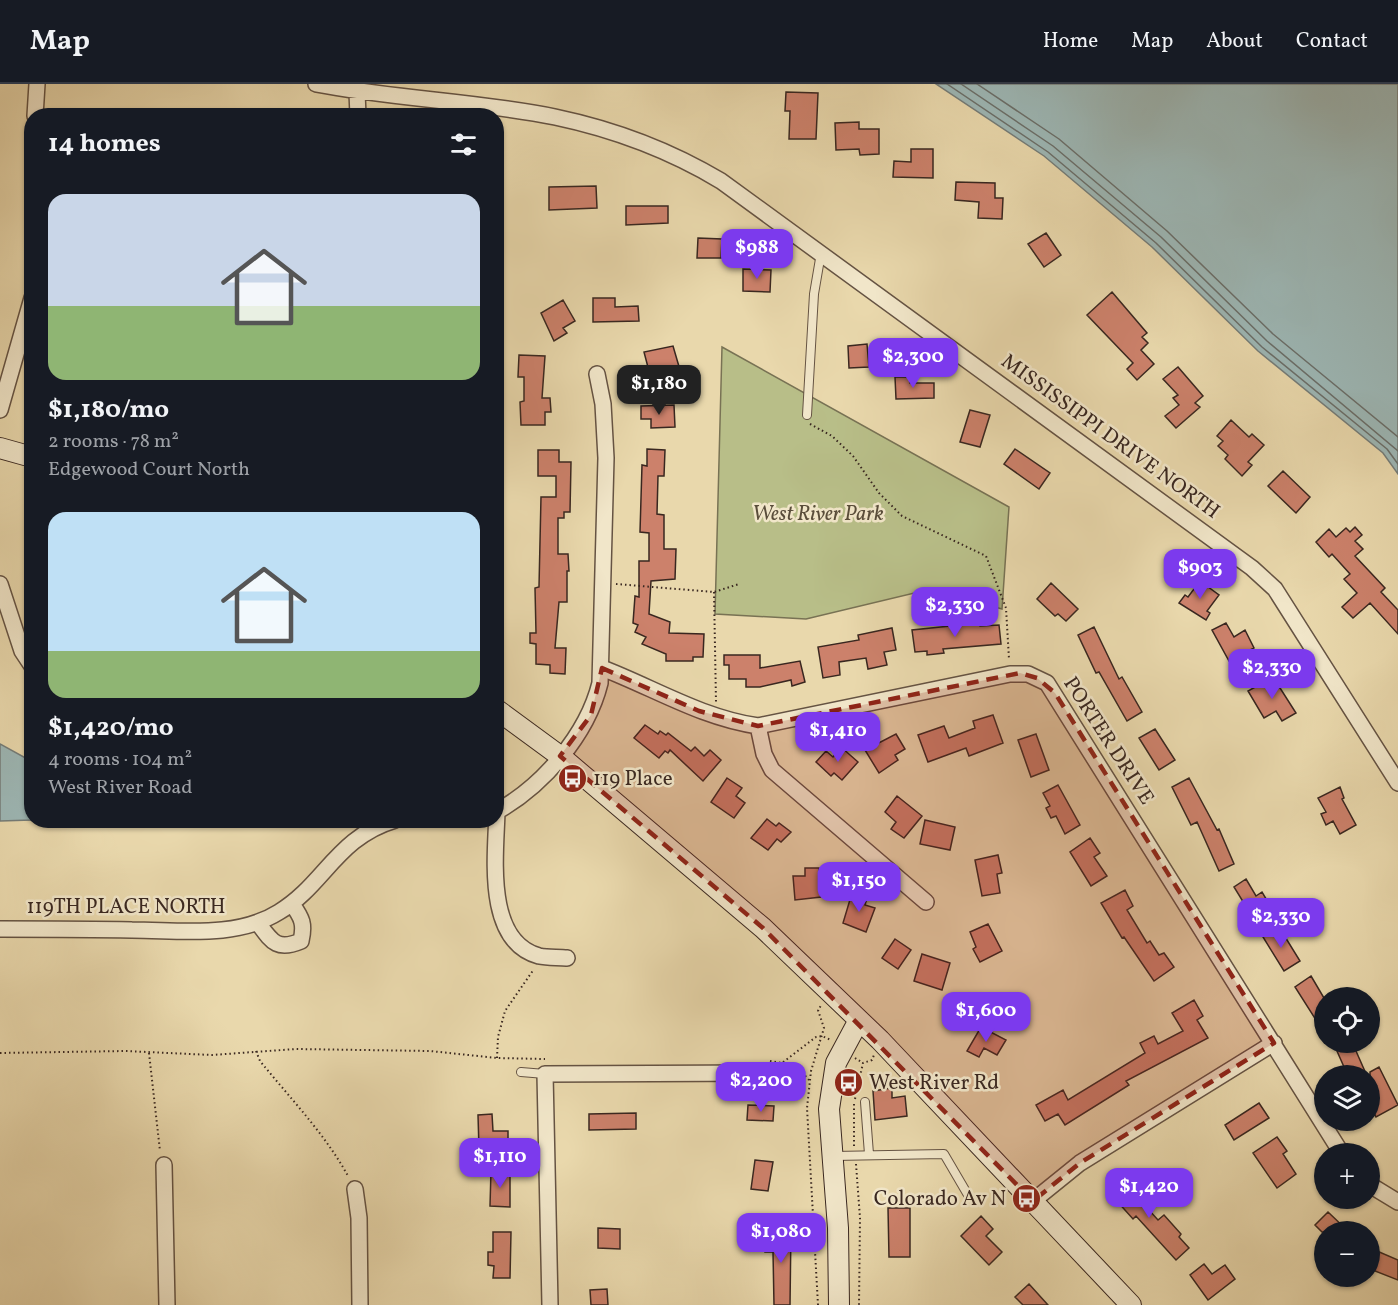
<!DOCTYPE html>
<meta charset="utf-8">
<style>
:root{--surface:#171b24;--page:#242831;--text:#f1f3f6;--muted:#9ea1a6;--line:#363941;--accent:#7c3aed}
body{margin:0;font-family:Vollkorn,serif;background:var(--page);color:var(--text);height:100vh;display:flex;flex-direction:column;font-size:22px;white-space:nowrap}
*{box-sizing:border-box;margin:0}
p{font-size:20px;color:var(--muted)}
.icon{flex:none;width:33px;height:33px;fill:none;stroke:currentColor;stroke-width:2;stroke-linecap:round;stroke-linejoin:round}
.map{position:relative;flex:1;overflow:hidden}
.drawer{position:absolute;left:24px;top:24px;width:480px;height:720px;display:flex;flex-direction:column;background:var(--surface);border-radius:24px;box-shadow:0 2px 4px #0004}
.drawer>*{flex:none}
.fabs{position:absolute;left:1314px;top:903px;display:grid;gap:12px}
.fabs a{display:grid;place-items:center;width:66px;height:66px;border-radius:50%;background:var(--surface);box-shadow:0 2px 4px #0004;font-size:30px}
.price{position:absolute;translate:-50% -51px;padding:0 14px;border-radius:12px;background:var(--accent);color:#fff;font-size:20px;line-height:39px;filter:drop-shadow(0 2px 3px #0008)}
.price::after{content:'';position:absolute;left:50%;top:36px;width:18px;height:14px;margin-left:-9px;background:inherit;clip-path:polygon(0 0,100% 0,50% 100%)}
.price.current{background:#222;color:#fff}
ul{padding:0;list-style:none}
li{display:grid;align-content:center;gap:12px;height:318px;padding:0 24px}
li span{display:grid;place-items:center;height:186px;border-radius:18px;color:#555}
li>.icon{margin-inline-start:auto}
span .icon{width:108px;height:108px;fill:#fffc;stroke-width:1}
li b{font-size:26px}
h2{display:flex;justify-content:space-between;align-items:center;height:72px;padding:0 24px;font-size:26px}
header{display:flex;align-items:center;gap:36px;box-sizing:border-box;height:84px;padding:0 30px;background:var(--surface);border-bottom:2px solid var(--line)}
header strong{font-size:28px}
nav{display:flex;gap:33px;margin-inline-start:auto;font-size:21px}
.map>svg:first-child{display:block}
.green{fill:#b8be88;stroke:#787254;stroke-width:1.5}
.water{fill:#9db7b5;stroke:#757d79;stroke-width:1.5}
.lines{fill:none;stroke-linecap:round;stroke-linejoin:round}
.shore{stroke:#6b6f6a;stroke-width:1.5}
.building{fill:#cc816b;stroke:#392720;stroke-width:1.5}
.lane-casing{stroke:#655343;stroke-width:10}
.street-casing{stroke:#655343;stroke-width:18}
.secondary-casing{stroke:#392720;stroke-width:22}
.path{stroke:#392720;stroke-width:2;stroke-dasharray:1.5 3;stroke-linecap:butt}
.lane{stroke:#f1e6c9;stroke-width:8}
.street{stroke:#f1e6c9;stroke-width:15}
.secondary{stroke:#f1e6c9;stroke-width:20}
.marked{fill:#8f2418;fill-opacity:0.2;stroke:#8f2418;stroke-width:4.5;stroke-dasharray:12 8;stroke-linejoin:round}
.labels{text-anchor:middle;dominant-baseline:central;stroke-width:5;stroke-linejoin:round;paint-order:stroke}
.street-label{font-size:21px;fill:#392720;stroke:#f1e6c9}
.park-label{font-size:21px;font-style:italic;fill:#594d3a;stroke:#f1e6c9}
.poi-label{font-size:21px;fill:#392720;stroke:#f1e6c9;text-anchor:start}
</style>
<header>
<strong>Map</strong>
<nav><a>Home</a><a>Map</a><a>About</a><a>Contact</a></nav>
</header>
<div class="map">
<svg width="1398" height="1221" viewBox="0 0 1398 1221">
<rect width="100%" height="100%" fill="#e9d8ac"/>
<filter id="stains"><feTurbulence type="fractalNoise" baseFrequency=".00333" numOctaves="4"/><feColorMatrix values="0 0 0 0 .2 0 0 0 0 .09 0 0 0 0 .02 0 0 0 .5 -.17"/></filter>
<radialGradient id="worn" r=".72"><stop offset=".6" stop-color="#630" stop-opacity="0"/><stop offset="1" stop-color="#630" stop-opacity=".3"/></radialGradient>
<path class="green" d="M722,263L1009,423L1002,525L931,505L806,535L715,530Z"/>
<path class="water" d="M936,0H1398V390L1383,369L1258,267L1152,163L1044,72Z
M0,660L31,677V736L0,737Z"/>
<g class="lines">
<path class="shore" d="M947,0L1048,68L1156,159L1262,263L1387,365L1398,380
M961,0L1053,62L1161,153L1267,257L1398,367
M977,0L1059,55L1167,147L1273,250L1398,353"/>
</g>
<path class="building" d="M786,8L818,9L816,55H789L790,27H785Z
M859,38V45H879V70L860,71L859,65L836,66L835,39Z
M911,65H933V94L893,93L894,77L911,78Z
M956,98L995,99V114H1003L1002,135L978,134L979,118L955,116Z
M596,102L597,124L549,126V103Z
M626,122H668V139L626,141Z
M1046,149L1061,171L1044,183L1028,160Z
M698,154L722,155L721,174H697Z
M743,185L771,186L770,208L743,207Z
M1112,208L1147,249L1142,253L1148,259L1141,266L1154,280L1137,296L1127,285L1133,279L1087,231Z
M593,214H615V223L638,222L639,237L593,238Z
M563,216L575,237L563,244L567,249L554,257L541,229Z
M867,260L869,283L849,284L848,262Z
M673,262L680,286L650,291L644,268Z
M519,271L545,272L542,314H550L551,328H545V341H521L520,318L524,317V293H518Z
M1178,283L1203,312L1195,319L1200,323L1176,344L1165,332L1179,321L1173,314L1178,311L1163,295Z
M895,293H910V299H934V314L896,315Z
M674,321L675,343L651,344V335H641V322Z
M970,326L990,331L980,363L960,358Z
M1231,336L1249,353L1252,350L1264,361L1248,378L1252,381L1242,392L1225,375L1228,371L1218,362L1223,357L1217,352Z
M647,365L665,366L664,392H658L657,430L664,431V465H676L675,495L651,497L649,530L670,538L669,549L704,550L703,573H693V577H666V570L642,560L646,553L635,548L638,541L633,539L635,512L639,513V477H649V449L640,448L642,381L647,382Z
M1015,365L1050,389L1039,405L1004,380Z
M538,366H559V378H571L570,428H564V434H558V470H568L569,487H567V518H559L555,564H566L565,590L550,589V581L536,580V560L530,559V549H536L535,504L539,503L541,413H556V392H538Z
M1283,387L1310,413L1296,429L1268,402Z
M1355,443L1362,451L1355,457L1363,465L1355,472L1385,504L1381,508L1398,526V550L1370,519L1353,534L1342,523L1357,509L1344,495L1350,490L1332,470L1329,473L1316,458L1329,445L1336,453L1346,444L1350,448Z
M1200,497L1219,511L1207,527L1210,529L1206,536L1179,519L1185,511L1188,513Z
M1051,499L1078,525L1066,537L1058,530L1055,532L1037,515Z
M979,539L980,542L999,541L1001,560L943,565L944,569L927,571V567L915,568L912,546Z
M1226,539L1234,553L1245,546L1254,564L1229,577L1212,546Z
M1094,543L1119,595L1122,593L1142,628L1127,637L1099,588L1096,589L1078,551Z
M892,544L896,566L884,568L887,581L868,585L866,574L839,578L840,591L823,594L818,563L859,556L858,551Z
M724,571H760V584L800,577L805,598L792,602L791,596L760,603H746V595H729V581H724Z
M1273,593L1296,629L1282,637L1276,627L1264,634L1248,607Z
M993,631L1003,659L969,672L966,664L928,678L918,651L944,642L949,654L975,644L973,637Z
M645,641L658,650L660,647L666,651L668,649L691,667L695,663L704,672L710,666L721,676L703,697L670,666L668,669L665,667L659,674L634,654Z
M1155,645L1175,676L1159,686L1139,654Z
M896,650L905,665L895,671L898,676L879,689L865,666Z
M1036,650L1049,686L1031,693L1018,656Z
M841,663L858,678L842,696L834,689L831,692L816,678L826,667L833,673Z
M727,694L742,704L736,712L745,719L734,734L711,718Z
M1189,694L1217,746L1219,745L1234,780L1219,787L1197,738L1191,741L1172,703Z
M1058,701L1080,741L1065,750L1056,732L1051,734L1046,724L1050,722L1043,709Z
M1340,703L1344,714L1342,715L1356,741L1340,750L1333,737L1326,741L1321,730L1326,728L1318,714Z
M897,712L922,732L904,754L891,745L896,738L885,728Z
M767,735L776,742L779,739L791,748L781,758L777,755L768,766L751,754Z
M925,736L955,743L950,766L920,760Z
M1090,754L1100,769L1094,773L1107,792L1091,802L1070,768Z
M998,771L1002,789L997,790L1000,809L982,812L975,776Z
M805,784H819L821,813L795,816L793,792H805Z
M1246,795L1256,812L1262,808L1271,823L1253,834L1234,803Z
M1125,806L1133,822L1127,826L1147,859L1150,857L1159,871L1164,869L1174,883L1154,897L1124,853L1122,854L1101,819Z
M852,809L867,814L865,821L875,824L866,848L843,839Z
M988,840L1002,867L980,878L973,865L976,863L970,848Z
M1279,843L1300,877L1284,887L1263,853Z
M895,855L911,866L898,885L882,874Z
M922,870L950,879L942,906L914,897Z
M1311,892L1324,914V931L1316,936L1295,903Z
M1194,916L1203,932L1197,936L1208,954L1126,997L1129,1001L1065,1041L1058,1030L1045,1037L1036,1021L1063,1006L1068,1016L1145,969L1140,959L1154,952L1158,960L1183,947L1172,929Z
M981,943L1006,956L997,971L984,964L979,973L967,967Z
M1333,958H1352L1367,992H1348Z
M1379,983L1398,1021L1376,1033L1370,1020V988Z
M892,1004V1014L905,1012L907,1032L875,1036L873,1007Z
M1259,1019L1269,1034L1234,1056L1225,1041Z
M748,1021L774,1022L773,1037L747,1036Z
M636,1029V1045L589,1046V1030Z
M492,1030L493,1047H508V1064L479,1065L478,1031Z
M1277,1053L1287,1067L1283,1070L1296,1090L1277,1104L1253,1069Z
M755,1076L773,1078L768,1107L751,1105Z
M491,1087H510V1123L490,1122Z
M1120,1094L1158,1136L1164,1131L1181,1150L1179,1153L1189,1164L1176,1176L1136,1132L1133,1135L1107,1106Z
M888,1124H910V1173H889Z
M1328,1128L1349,1148H1322L1315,1141Z
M981,1132L993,1145L986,1152L1002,1168L989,1181L961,1152Z
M598,1144L620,1145V1165L598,1164Z
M773,1144H791L790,1221H774L773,1168H765V1157H772Z
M493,1148H511L510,1194H493L494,1182L488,1181V1168H493Z
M1370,1164L1398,1176V1196L1370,1185Z
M1204,1180L1212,1190L1225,1181L1235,1195L1208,1216L1190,1191Z
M1029,1200L1048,1221H1023L1015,1213Z
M607,1205L608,1221H591L590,1206Z"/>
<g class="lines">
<defs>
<path id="lane" d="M807,331L814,210L821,169
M521,988L545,990
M865,1018L869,1070
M834,1072L944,1070L968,1111"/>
<path id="street" d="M316,0C395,15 476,17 555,33C612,45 671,67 721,97L1252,484L1275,505L1398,699
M357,8L358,32
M35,32L37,0
M0,326L32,214
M0,500L22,567L32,582
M602,584C654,604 702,634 758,642L1010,590H1028L1047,599L1342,1070
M758,642L764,670L772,686L926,818
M497,727C496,770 484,857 539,872C548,874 558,873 567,874
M496,728C543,702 587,651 600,599L606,374L603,320L597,290
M258,839C272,858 277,867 301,857C305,840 302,834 292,820
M0,845C44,845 88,845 132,846C180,846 236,855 279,828C324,801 337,753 395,736
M164,1081L167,1221
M1370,1101L1398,1118
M355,1105L359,1134L360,1221
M1033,1117L1080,1079L1274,959
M550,1221L545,990L761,989"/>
<path id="secondary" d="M0,364L32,373
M496,625L560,672L763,844L880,956L1131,1221
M839,1221L838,1144L829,1025L836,979L859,936"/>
</defs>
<use href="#lane" class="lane-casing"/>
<use href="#street" class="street-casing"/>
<use href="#secondary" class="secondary-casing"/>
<path class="path" d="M810,340L832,352L853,372L879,409L902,432L986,472L1006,524L1009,575
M616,500L714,508L739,500
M714,508L716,618
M256,967L260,977C290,1014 325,1050 348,1092
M0,969L125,967L212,971L296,965L430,967L497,974L545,975
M149,969L160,1067
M497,974L498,953L505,927L534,885
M855,974L863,979
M770,977L782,979L816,953L822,952L831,956
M782,979L800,986L809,996
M855,1015L863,979L872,976L874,971
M854,1020V1062
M856,1080L860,1134L859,1221
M818,1221L807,1024L811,987L824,944L818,926L822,920"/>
<use href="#lane" class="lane"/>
<use href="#street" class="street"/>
<use href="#secondary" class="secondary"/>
</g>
<path class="marked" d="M602,584L699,627L758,642L1020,589L1037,594L1055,609L1274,959L1080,1079L1033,1117L763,844L560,672L591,631Z"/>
<defs>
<symbol id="bus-disc" viewBox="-11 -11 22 22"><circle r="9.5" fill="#8f2418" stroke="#f1e6c9"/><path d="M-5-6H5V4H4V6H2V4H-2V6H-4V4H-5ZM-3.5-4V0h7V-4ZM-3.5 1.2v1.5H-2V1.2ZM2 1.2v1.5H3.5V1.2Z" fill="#fff"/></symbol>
</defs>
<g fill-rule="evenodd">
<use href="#bus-disc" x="556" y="678" width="33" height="33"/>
<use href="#bus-disc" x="832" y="982" width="33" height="33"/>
<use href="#bus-disc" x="1010" y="1098" width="33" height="33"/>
</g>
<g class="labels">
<g class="street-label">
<text transform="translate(1110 353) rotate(36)">MISSISSIPPI DRIVE NORTH</text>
<text transform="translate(1108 657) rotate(57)">PORTER DRIVE</text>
<text x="126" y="823">119TH PLACE NORTH</text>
</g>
<g class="park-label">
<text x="818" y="430">West River Park</text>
</g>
<g class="poi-label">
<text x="593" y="695">119 Place</text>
<text x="869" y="999">West River Rd</text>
<text x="1006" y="1115" text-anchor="end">Colorado Av N</text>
</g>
</g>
<rect width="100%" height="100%" filter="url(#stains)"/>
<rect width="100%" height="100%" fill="url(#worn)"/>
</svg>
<div class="fabs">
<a><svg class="icon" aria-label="locate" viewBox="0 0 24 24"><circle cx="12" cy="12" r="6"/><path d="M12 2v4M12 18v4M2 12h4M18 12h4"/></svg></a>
<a><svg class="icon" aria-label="layers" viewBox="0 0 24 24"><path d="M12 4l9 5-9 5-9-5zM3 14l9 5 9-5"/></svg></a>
<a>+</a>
<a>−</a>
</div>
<b class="price" style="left:757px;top:196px">$988</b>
<b class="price" style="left:913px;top:305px">$2,300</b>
<b class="price current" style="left:659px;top:332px">$1,180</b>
<b class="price" style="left:1200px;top:516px">$903</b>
<b class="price" style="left:955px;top:554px">$2,330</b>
<b class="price" style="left:1272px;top:616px">$2,330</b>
<b class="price" style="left:838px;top:679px">$1,410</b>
<b class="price" style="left:859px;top:829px">$1,150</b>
<b class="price" style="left:1281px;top:865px">$2,330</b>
<b class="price" style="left:986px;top:959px">$1,600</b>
<b class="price" style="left:761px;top:1029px">$2,200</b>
<b class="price" style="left:500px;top:1105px">$1,110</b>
<b class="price" style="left:1149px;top:1135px">$1,420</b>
<b class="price" style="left:781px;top:1180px">$1,080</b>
<section class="drawer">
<h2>14 homes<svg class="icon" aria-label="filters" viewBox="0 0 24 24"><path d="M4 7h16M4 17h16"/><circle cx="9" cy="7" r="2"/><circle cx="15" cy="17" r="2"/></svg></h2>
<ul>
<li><span style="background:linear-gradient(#c9d6e8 60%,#8fb573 0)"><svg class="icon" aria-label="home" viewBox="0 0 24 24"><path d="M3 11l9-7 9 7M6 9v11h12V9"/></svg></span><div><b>$1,180/mo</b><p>2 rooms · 78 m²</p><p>Edgewood Court North</p></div></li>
<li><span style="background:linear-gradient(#bfe0f5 75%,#8fb573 0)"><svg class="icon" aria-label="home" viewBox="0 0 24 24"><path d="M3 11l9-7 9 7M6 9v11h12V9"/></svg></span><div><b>$1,420/mo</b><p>4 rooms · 104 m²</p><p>West River Road</p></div></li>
</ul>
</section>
</div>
